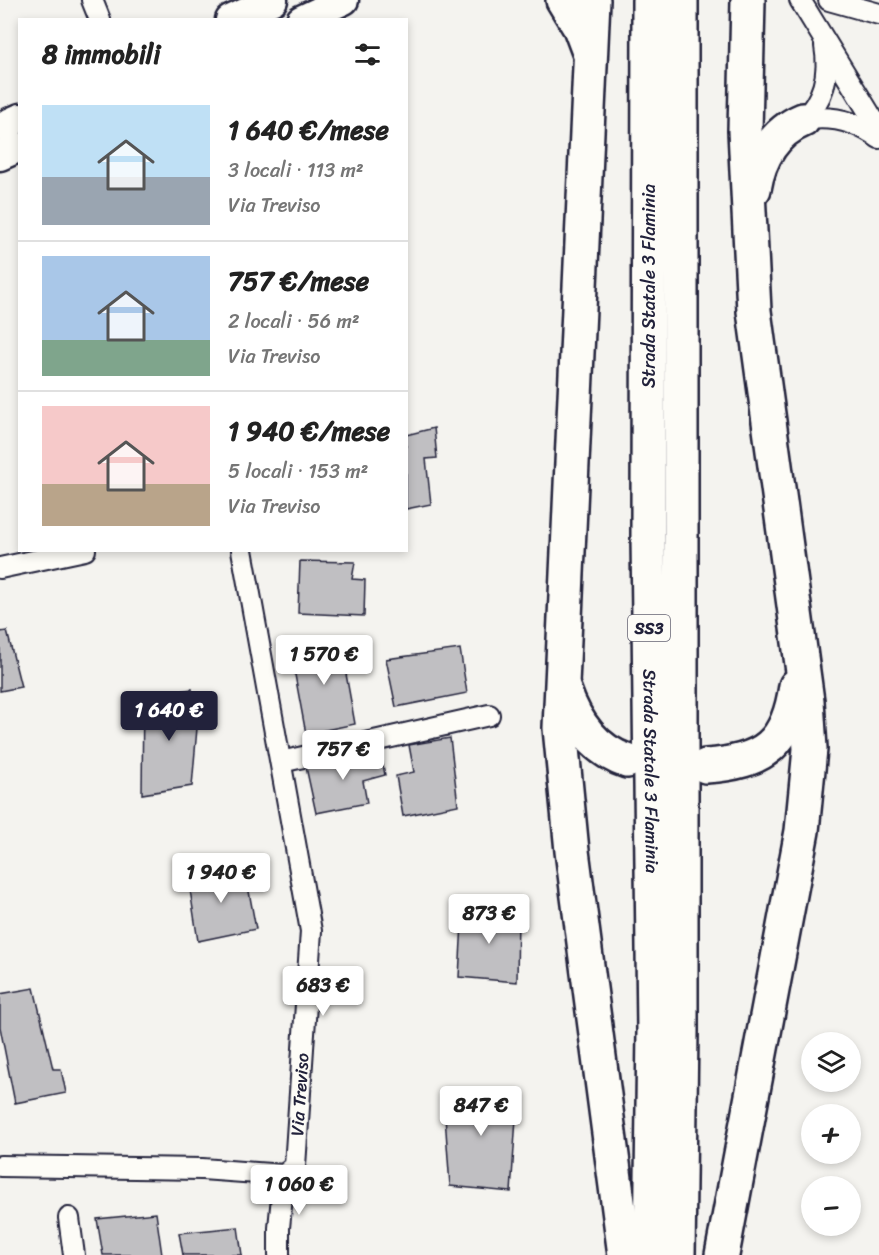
<!DOCTYPE html>
<html lang="it">
<meta charset="utf-8">
<style>
:root{--surface:#fff;--page:#f6f6f6;--text:#222;--muted:#767676;--line:#e0e0e0;--accent:#22223b}
body{margin:0;font-family:Sriracha,sans-serif;background:var(--page);color:var(--text);height:100vh;display:flex;flex-direction:column;font-size:22px;white-space:nowrap}
*{box-sizing:border-box;margin:0}
p{font-size:20px;color:var(--muted)}
.icon{flex:none;width:33px;height:33px;fill:none;stroke:currentColor;stroke-width:2;stroke-linecap:round;stroke-linejoin:round}
.map{position:relative;flex:1;overflow:hidden}
.sheet{position:absolute;left:18px;top:18px;width:390px;height:534px;display:flex;flex-direction:column;background:var(--surface);border-radius:0px;box-shadow:0 3px 9px #0003}
.sheet>*{flex:none}
.buttons{position:absolute;left:801px;top:1032px;display:grid;gap:12px}
.buttons a{display:grid;place-items:center;width:60px;height:60px;border-radius:50%;background:var(--surface);box-shadow:0 3px 9px #0003;font-size:30px}
.price{position:absolute;translate:-50% -51px;padding:0 14px;border-radius:6px;background:#fff;color:#222;font-size:20px;line-height:39px;filter:drop-shadow(0 2px 3px #0008)}
.price::after{content:'';position:absolute;left:50%;top:36px;width:18px;height:14px;margin-left:-9px;background:inherit;clip-path:polygon(0 0,100% 0,50% 100%)}
.price.active{background:var(--accent);color:#fff}
ul{padding:0;list-style:none}
li{display:flex;align-items:center;gap:18px;height:150px;padding:0 24px}
li+li{border-top:2px solid var(--line)}
li span{display:grid;place-items:center;flex:none;width:168px;height:120px;border-radius:0px;color:#555}
li>.icon{margin-inline-start:auto}
span .icon{width:72px;height:72px;fill:#fffc;stroke-width:1}
li b{font-size:26px}
h2{display:flex;justify-content:space-between;align-items:center;height:72px;padding:0 24px;font-size:26px}
.map>svg:first-child{display:block}
.building{fill:#c0bfc2;stroke:#22223b;stroke-width:1.5}
.lines{fill:none;stroke-linecap:round;stroke-linejoin:round}
.street-casing{stroke:#22223b;stroke-width:24}
.secondary-casing{stroke:#22223b;stroke-width:33}
.highway-casing{stroke:#22223b;stroke-width:38}
.street{stroke:#fdfcf7;stroke-width:20}
.secondary{stroke:#fdfcf7;stroke-width:28}
.highway{stroke:#fdfcf7;stroke-width:33}
.labels{text-anchor:middle;dominant-baseline:central;stroke-width:4.5;stroke-linejoin:round;paint-order:stroke}
.shield{fill:#fdfcf7;stroke:#646373;stroke-width:1.5}
.shield-label{font-size:16px;font-weight:bold;fill:#22223b}
.street-label{font-size:18px;fill:#22223b;stroke:#fdfcf7}
</style>
<div class="map">
<svg width="879" height="1255" viewBox="0 0 879 1255">
<rect width="100%" height="100%" fill="#f4f3ef"/>
<filter id="ink" filterUnits="userSpaceOnUse"><feTurbulence type="fractalNoise" baseFrequency=".0167" numOctaves="2"/><feDisplacementMap in="SourceGraphic" scale="12" xChannelSelector="R" yChannelSelector="G"/><feConvolveMatrix kernelMatrix="1 2 1 2 8 2 1 2 1" color-interpolation-filters="sRGB"/></filter>
<g filter="url(#ink)">
<path class="building" d="M434,428L437,458L426,459L431,504L406,509V435Z
M300,561L355,562L352,579L365,580L364,616L298,613Z
M7,631L21,687L0,691V632Z
M338,641L340,657L359,654L363,670L346,674L355,724L306,734L290,648Z
M460,649L467,693L396,707L386,659Z
M192,689L197,728L192,786L142,794L143,698Z
M450,738L458,805L403,816L396,776L414,772L409,745Z
M380,750L385,775L363,781L367,803L316,813L306,767Z
M245,870L256,929L198,941L188,877Z
M463,905L518,914L517,982L459,977Z
M34,988L53,1069H61L66,1093L15,1103L0,1027V994Z
M443,1089H518L511,1192L450,1186Z
M156,1213L162,1255H103L97,1219Z
M238,1227L242,1255H183L179,1233Z"/>
<g class="lines">
<defs>
<g id="street">
<path d="M92,0L100,20"/>
<path d="M800,0L879,129"/>
<path d="M829,0L879,14"/>
<path d="M803,120C824,99 830,74 825,46"/>
<path d="M803,120C831,115 856,121 879,138"/>
<path d="M0,568L85,550"/>
<path d="M281,762L489,715"/>
<path id="s1" d="M0,1166L202,1169L284,1175L295,1166L311,931L242,550"/>
<path d="M69,1218L74,1255"/>
<path d="M279,1255V1228L284,1175"/>
</g>
<path id="secondary" d="M230,20L273,0
M301,20L344,0
M0,127L20,118
M0,156L20,147"/>
<g id="highway">
<path d="M563,0L580,28L589,52"/>
<path d="M593,0L560,728L572,851L625,1255"/>
<path id="s2" d="M649,0L648,536L654,1031L651,1255"/>
<path d="M754,189C759,159 774,132 803,120"/>
<path d="M564,690C575,722 594,750 627,761"/>
<path d="M706,766C764,762 788,744 796,686"/>
<path d="M678,1255L681,1031V0"/>
<path d="M722,1255L802,831L810,749L807,701L754,311L745,131L748,0"/>
</g>
</defs>
<use href="#street" class="street-casing"/>
<use href="#secondary" class="secondary-casing"/>
<use href="#highway" class="highway-casing"/>
<use href="#street" class="street"/>
<use href="#secondary" class="secondary"/>
<use href="#highway" class="highway"/>
</g>
</g>
<g class="labels">
<rect class="shield" x="628" y="615" width="42" height="26" rx="4.5"/>
<g class="shield-label">
<text x="649" y="628">SS3</text>
</g>
<g class="street-label">
<text transform="translate(649 286) rotate(-90)">Strada Statale 3 Flaminia</text>
<text stroke="none"><textPath href="#s2" startOffset="771">Strada Statale 3 Flaminia</textPath></text>
<text stroke="none"><textPath href="#s1" startOffset="370">Via Treviso</textPath></text>
</g>
</g>
</svg>
<div class="buttons">
<a><svg class="icon" aria-label="layers" viewBox="0 0 24 24"><path d="M12 4l9 5-9 5-9-5zM3 14l9 5 9-5"/></svg></a>
<a>+</a>
<a>−</a>
</div>
<b class="price" style="left:324px;top:686px">1 570 €</b>
<b class="price active" style="left:169px;top:742px">1 640 €</b>
<b class="price" style="left:343px;top:781px">757 €</b>
<b class="price" style="left:221px;top:904px">1 940 €</b>
<b class="price" style="left:489px;top:945px">873 €</b>
<b class="price" style="left:323px;top:1017px">683 €</b>
<b class="price" style="left:481px;top:1137px">847 €</b>
<b class="price" style="left:299px;top:1216px">1 060 €</b>
<section class="sheet">
<h2>8 immobili<svg class="icon" aria-label="filters" viewBox="0 0 24 24"><path d="M4 7h16M4 17h16"/><circle cx="9" cy="7" r="2"/><circle cx="15" cy="17" r="2"/></svg></h2>
<ul>
<li><span style="background:linear-gradient(#bfe0f5 60%,#9aa5b1 0)"><svg class="icon" aria-label="home" viewBox="0 0 24 24"><path d="M3 11l9-7 9 7M6 9v11h12V9"/></svg></span><div><b>1 640 €/mese</b><p>3 locali · 113 m²</p><p>Via Treviso</p></div></li>
<li><span style="background:linear-gradient(#a9c7e8 70%,#7fa58c 0)"><svg class="icon" aria-label="home" viewBox="0 0 24 24"><path d="M3 11l9-7 9 7M6 9v11h12V9"/></svg></span><div><b>757 €/mese</b><p>2 locali · 56 m²</p><p>Via Treviso</p></div></li>
<li><span style="background:linear-gradient(#f6c9c9 65%,#b9a48a 0)"><svg class="icon" aria-label="home" viewBox="0 0 24 24"><path d="M3 11l9-7 9 7M6 9v11h12V9"/></svg></span><div><b>1 940 €/mese</b><p>5 locali · 153 m²</p><p>Via Treviso</p></div></li>
</ul>
</section>
</div>
